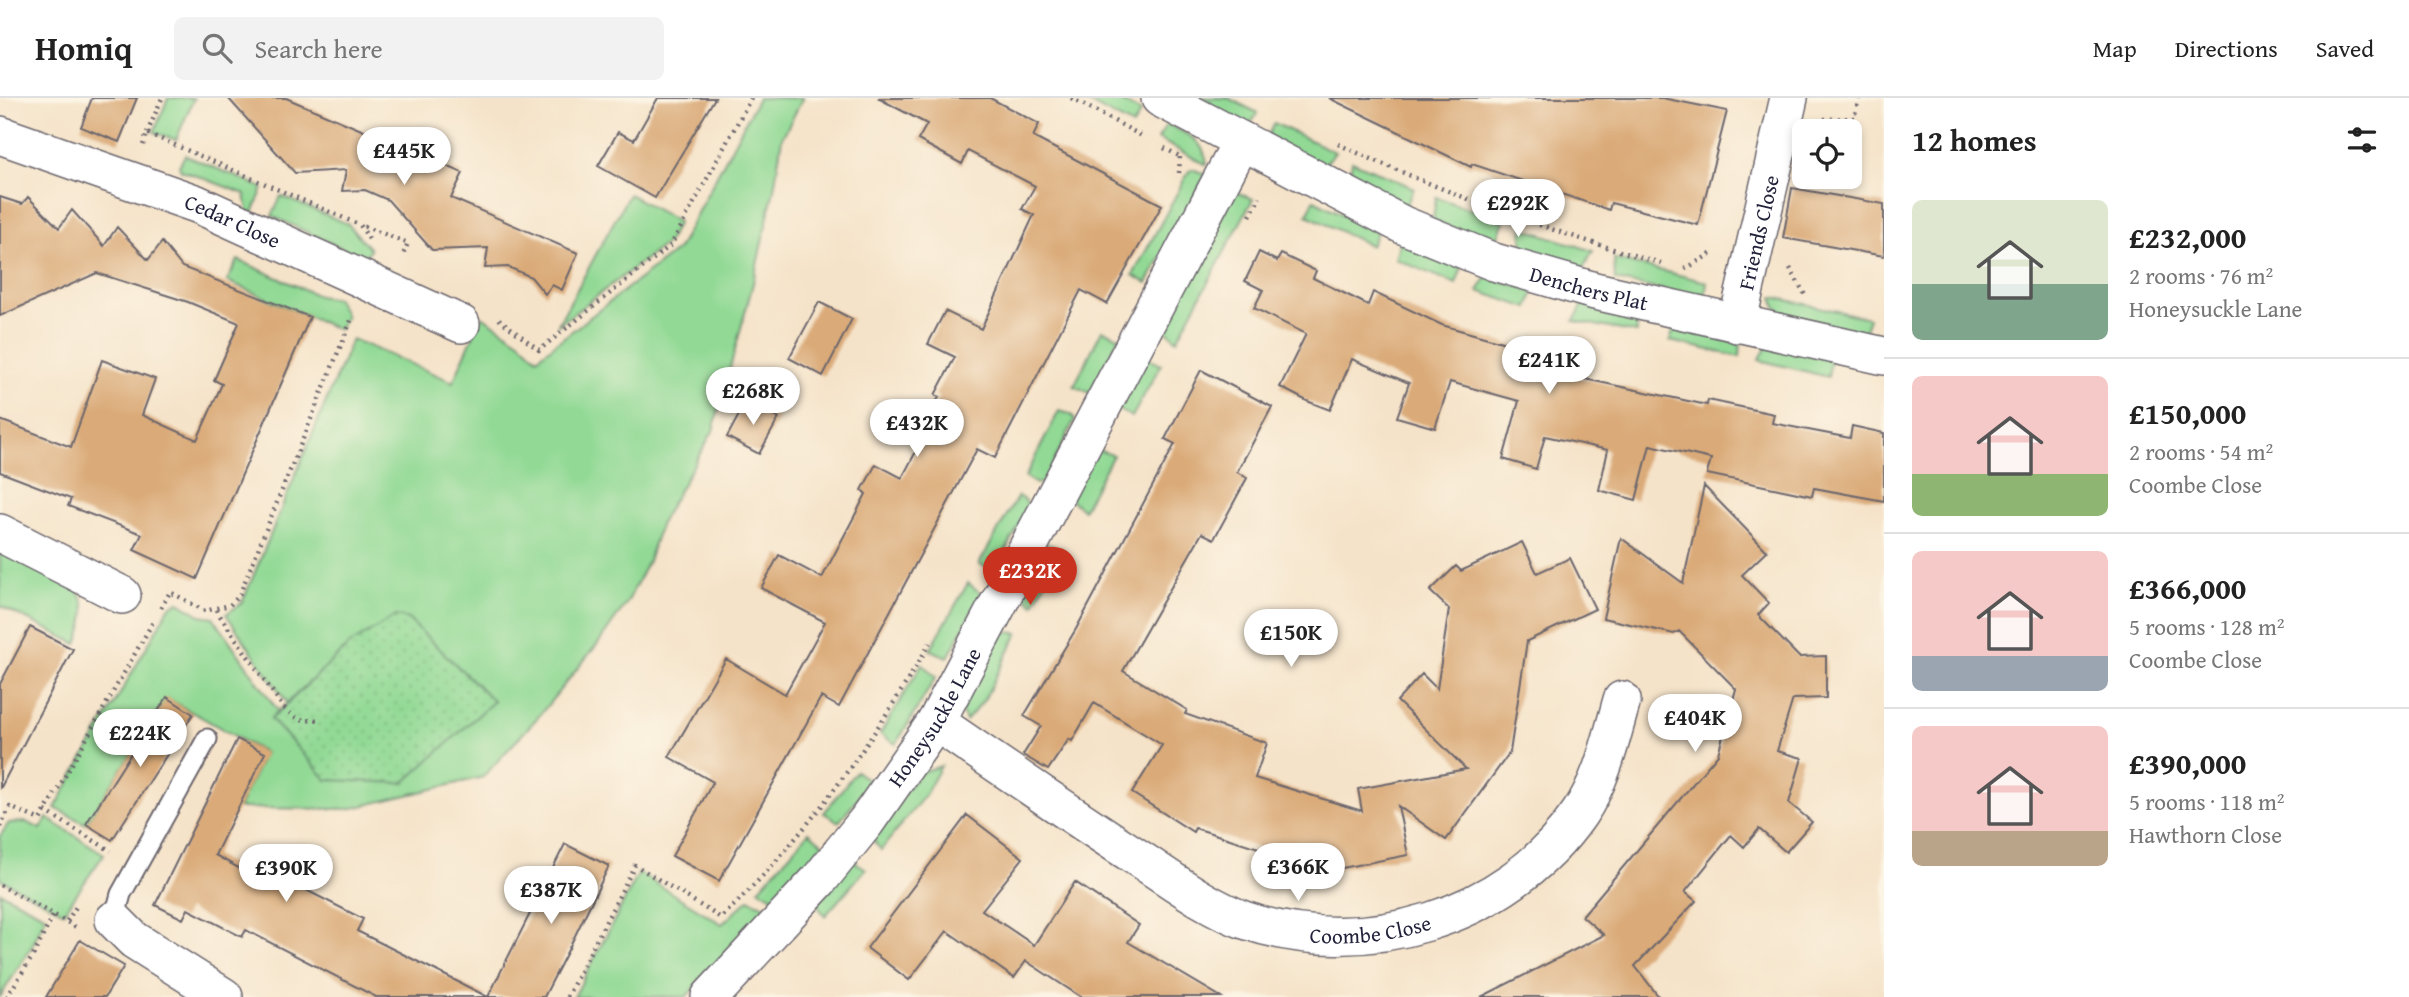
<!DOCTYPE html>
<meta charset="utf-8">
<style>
:root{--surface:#fff;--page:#f2f2f2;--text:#222;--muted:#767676;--line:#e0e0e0;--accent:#c8321e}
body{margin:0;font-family:"Gentium Book Plus",serif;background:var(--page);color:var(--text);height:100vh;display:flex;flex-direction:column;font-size:26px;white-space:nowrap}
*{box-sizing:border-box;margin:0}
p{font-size:23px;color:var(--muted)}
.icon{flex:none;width:38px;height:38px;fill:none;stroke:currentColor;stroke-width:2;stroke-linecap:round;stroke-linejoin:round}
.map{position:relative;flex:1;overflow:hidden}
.side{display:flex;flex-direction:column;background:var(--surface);width:525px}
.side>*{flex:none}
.fabs{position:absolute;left:1792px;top:21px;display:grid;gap:14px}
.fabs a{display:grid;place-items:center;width:70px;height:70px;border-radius:10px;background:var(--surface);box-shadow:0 4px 10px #0003;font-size:35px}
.price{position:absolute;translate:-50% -60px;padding:0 16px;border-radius:24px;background:#fff;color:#222;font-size:23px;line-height:46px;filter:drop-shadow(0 2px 4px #0008)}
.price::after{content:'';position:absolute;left:50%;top:42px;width:21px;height:16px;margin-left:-10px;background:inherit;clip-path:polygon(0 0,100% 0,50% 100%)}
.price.selected{background:var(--accent);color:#fff}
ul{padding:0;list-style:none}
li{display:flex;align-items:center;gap:21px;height:175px;padding:0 28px}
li+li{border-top:2px solid var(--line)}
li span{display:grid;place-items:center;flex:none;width:196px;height:140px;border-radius:10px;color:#555}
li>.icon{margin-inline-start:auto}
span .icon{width:84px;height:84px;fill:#fffc;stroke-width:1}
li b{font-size:30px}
h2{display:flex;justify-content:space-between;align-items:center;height:84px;padding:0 28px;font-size:30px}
header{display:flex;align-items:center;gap:42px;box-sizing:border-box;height:98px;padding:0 35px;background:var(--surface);border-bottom:2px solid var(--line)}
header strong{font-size:33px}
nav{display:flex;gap:38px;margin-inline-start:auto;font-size:24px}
.search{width:490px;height:63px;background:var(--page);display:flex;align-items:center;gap:18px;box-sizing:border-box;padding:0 24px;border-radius:10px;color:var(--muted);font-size:26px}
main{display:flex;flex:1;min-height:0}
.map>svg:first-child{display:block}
.grass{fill:#91d994;stroke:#5a7e68;stroke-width:2}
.park{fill:url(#park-dots);stroke:#5a7e68;stroke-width:2}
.building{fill:#daaa78}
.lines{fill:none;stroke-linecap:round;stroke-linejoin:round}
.lane-casing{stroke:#6c666d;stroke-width:23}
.street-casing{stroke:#6c666d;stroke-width:40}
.path{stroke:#6c666d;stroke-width:4.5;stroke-dasharray:2 5;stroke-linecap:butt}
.lane{stroke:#fff;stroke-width:19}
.street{stroke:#fff;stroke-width:37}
.labels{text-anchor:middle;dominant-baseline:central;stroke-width:7;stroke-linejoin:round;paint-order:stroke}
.street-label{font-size:21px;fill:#22223b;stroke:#fcf5e5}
</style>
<header>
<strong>Homiq</strong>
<div class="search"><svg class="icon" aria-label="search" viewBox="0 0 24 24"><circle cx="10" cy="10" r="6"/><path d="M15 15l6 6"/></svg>Search here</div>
<nav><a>Map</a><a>Directions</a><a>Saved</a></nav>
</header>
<main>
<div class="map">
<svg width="1884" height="899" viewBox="0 0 1884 899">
<defs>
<pattern id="park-dots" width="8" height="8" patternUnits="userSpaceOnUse" patternTransform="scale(1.75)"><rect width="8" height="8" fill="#91d994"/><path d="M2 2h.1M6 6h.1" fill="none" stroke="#7dba80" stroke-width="1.8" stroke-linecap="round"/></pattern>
</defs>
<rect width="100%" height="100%" fill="#fcf5e5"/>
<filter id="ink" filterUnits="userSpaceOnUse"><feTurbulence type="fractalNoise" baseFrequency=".0143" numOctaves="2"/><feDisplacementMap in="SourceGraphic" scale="14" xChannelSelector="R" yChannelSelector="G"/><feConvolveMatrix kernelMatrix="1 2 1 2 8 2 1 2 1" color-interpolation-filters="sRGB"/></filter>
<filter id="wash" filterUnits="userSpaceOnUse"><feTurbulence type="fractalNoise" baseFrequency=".00686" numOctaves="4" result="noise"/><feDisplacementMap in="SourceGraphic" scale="28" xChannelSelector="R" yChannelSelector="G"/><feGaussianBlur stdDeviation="1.57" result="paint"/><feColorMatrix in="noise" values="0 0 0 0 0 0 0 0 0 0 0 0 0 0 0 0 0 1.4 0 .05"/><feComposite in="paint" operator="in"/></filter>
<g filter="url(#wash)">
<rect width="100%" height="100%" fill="#f5e3c9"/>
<path class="grass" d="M168,0H194L176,42L154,34Z
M758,0H803L782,40L774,91L752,189L713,333L662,422L648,463L628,503L600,543L538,619L483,679L349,711L238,710L265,655L167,600L86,726L55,710L170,508L179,504L200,517L213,519L278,613L271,620L349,547L287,605L226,516L242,505L352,241L453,284L482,218L521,244L537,260L678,151Z
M1115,0L1141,14L1133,28L1082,1Z
M1190,0H1228L1258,15L1247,31Z
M1274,25L1335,54L1322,70L1266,41Z
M1167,26C1187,36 1205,42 1207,67L1158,41Z
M185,57L263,90L253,115L248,114L245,96L181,72L179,68Z
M1352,63L1414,90L1407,106L1401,108L1349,83Z
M1193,71L1206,77L1147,185L1133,177L1189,73Z
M1238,95L1253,101L1177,242L1161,228L1232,99Z
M629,96L678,124L668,144L557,228Z
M281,98L348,126L370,151L364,160L272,118Z
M1436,99L1504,123L1494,148L1433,122Z
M1314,102L1377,134L1371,148L1307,117Z
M1523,130L1593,153L1581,174L1521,155Z
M1400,144L1462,169L1456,186L1395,161Z
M1614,161L1707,184L1706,194L1695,199L1615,182Z
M238,162L319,198L337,201L346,218L339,232L227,183Z
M1487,179L1534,193L1528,210L1478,193Z
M1773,199L1869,220L1863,239C1840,233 1773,226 1773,199Z
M1583,206L1636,218L1637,235L1574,223Z
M1675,227L1741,242L1740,259L1670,243Z
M1102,232L1119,239L1090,295L1074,288Z
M1768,247L1831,262L1828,279L1759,262Z
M1143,258L1161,267L1132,319L1116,310Z
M1059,313L1070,316L1075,321L1044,384L1036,386L1025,379Z
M1094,351L1113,357L1083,412L1069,400Z
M1018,398L1026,403L1028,410L995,473L979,466Z
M1044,445L1063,451L1034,506L1019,494Z
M0,450C16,459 67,483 77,493C91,507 83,530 77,546L0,508Z
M968,485L982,496L948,559L930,552Z
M998,533L1018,535L984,602L966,623L961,613Z
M922,566L936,579L896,646L880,636Z
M941,668L925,697L881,752L869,737L921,674Z
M856,673L870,684L839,724L824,715Z
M47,720L104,756L64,814L0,781V738L9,725L26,724L41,731Z
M809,734L823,746L776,801L759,791Z
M849,760L866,771L825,818L814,803Z
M639,775L722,826L749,801L769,810L686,899H574Z
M0,794L46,818L33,846L0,899Z"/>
<path class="park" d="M396,518L408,521L494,603L404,685L327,682L271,621L349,547Z"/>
<g id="blocks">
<path class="building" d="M92,0H137L119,44L81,29Z
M228,0H286L463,75L451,100L578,155L562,192L552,187L545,196L531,179L520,174L508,169L485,170L488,150L432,152L388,102L365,92L342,93L346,72L295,75Z
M658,0H715L655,100L598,68L618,34L634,42Z
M878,0H990L1039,26L1033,39L1162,107L1107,206L1081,192L995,360L977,351L839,609L821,599L719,783L672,758L713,684L669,659L726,561L785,596L825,524L761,490L779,457L822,480L866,396L862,392L876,366L902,380L930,327L926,324L939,299L935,297L955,259L928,246L945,213L981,231L1034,117L1022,111L1035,88L968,53L962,66L918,42L927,26Z
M1329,0H1662L1727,13L1698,127L1611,105L1609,112L1472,66L1471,69Z
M1792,90L1884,106V158L1783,140Z
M0,99L22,106L28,99L59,130L72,112L104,148L117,129L148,162L162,144L182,169L310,219L197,481L134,452L142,436L68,408L71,401L0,374V322L71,349L102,262L155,281L142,317L197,342L222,286L214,282L239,225L188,204L97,175L0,218Z
M1259,154L1277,163L1281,156L1316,173L1313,180L1368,207L1373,194L1442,227L1537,254L1533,270L1707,307L1708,302L1774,316L1772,325L1850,340L1852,328L1884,335V403L1814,390L1812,398L1707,376L1711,361L1650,347L1636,402L1599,392L1608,352L1545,338L1536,371L1503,361L1519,303L1450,284L1435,330L1397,319L1409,285L1352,261L1330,312L1307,303L1280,289L1306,236L1254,210L1263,192L1245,183Z
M819,204L852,221L823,278L789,260Z
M1201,272L1272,309L1237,374L1247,380L1214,441L1202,435L1123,573L1187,612L1185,616L1267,645L1255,680L1362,713L1358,691L1466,671L1397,603L1422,576L1437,591L1449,511L1430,493L1456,468L1461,473L1522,444L1537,475L1570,460L1595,511L1527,543L1510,654L1446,742L1398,708L1408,757L1322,774L1279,761L1281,757L1195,730L1193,734L1132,695L1162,647L1094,605L1072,643L1069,641L1048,672L1023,657L1041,628L1024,618L1076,531L1175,346L1165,341Z
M747,302L779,320L759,356L727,339Z
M1704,388L1767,453L1742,477L1769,505L1758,517L1799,559L1826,558V600L1793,601L1777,653L1802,660L1789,705L1812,724L1786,754L1759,731L1744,749L1731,737L1685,794L1696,803L1635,868L1659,899H1481L1604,837L1582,818L1718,656L1736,591L1679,533L1674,536L1603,520L1621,440L1683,485Z
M30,529L73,551L0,691V586Z
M167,599L193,616L112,742L86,726Z
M237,641L265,655L215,757L268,786L273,775L363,821L357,833L488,899H376L246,832L242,839L188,811L183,821L155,807Z
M967,717L1023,760L982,812L1034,847L1075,784L1139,827L1128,844L1221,899H1081L1026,863L1014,880L947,833L909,882L867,850Z
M565,746L609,768L568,852L544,899H488Z
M80,842L124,868L105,899H46Z"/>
</g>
</g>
<g filter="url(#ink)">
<use href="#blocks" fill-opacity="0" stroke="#6c666d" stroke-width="2"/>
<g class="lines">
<defs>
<path id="lane" d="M114,822L121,796L207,641"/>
<g id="street">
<path id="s1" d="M1160,0L1403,127L1494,164L1595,193L1884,258"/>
<path id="s2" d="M0,37L197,106L461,226"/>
<path id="s3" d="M1737,226L1789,0"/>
<path d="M0,435L122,497"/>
<path id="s4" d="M936,624C1003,670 1070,716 1138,760C1172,782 1206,808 1244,822C1363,863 1506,821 1579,716C1602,683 1611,641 1622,602"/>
<path d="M114,822L134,842L224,899"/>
<path id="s5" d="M710,899L819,782L866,724L936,624L1242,43"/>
</g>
</defs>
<use href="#lane" class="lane-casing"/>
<use href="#street" class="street-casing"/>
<path class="path" d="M1071,0L1144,39
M1824,21L1854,20L1859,0
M147,35L162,0
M1338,46C1443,94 1550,134 1661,165
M143,47L147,35L360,127
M1164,50L1181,59
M1179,75L1180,58
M1250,118L1260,99
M369,141L360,127L408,145L402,159
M1790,170L1806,199
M1685,171L1714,154
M499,221L539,252L671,147L751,0
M161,510L170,494L205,513L230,507L239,498L352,220
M216,512L283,609C295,620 303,625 319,621
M45,713L111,753
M0,729L10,709L40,722L153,524
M0,787L76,829
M67,823L76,809
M7,899L34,856L54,816
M567,899L635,767L721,820C806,739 871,646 930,545"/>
<use href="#lane" class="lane"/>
<use href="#street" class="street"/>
</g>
</g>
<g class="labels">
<g class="street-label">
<text stroke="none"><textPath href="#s2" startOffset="248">Cedar Close</textPath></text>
<text stroke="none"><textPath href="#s3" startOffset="94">Friends Close</textPath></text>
<text stroke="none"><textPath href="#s1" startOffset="471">Denchers Plat</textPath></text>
<text stroke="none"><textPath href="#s5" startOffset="360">Honeysuckle Lane</textPath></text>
<text stroke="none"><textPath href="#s4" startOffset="495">Coombe Close</textPath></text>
</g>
</g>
</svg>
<div class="fabs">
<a><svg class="icon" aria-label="locate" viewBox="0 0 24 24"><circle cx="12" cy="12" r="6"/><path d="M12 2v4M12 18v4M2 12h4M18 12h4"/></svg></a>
</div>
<b class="price" style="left:404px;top:89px">£445K</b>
<b class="price" style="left:1518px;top:141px">£292K</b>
<b class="price" style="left:1549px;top:298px">£241K</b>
<b class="price" style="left:753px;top:329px">£268K</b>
<b class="price" style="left:917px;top:361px">£432K</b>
<b class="price selected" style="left:1030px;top:509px">£232K</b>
<b class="price" style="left:1291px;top:571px">£150K</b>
<b class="price" style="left:1695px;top:656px">£404K</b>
<b class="price" style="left:140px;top:671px">£224K</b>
<b class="price" style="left:1298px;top:805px">£366K</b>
<b class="price" style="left:286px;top:806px">£390K</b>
<b class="price" style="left:551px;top:828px">£387K</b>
</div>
<section class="side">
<h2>12 homes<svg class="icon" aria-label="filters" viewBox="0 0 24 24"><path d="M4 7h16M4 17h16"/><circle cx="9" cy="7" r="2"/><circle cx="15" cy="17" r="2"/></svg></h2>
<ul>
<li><span style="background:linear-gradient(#dfe7d0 60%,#7fa58c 0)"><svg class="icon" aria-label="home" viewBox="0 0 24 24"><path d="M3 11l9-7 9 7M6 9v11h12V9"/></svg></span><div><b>£232,000</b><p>2 rooms · 76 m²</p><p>Honeysuckle Lane</p></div></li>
<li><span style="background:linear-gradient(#f6c9c9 70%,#8fb573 0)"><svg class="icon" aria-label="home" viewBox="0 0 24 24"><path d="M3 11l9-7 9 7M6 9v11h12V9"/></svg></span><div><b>£150,000</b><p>2 rooms · 54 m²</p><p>Coombe Close</p></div></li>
<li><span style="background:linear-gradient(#f6c9c9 75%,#9aa5b1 0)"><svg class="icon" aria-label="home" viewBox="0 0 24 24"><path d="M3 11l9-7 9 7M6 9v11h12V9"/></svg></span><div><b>£366,000</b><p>5 rooms · 128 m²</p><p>Coombe Close</p></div></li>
<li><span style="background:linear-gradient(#f6c9c9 75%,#b9a48a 0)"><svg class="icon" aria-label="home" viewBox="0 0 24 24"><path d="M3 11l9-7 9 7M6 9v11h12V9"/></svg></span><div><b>£390,000</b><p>5 rooms · 118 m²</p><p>Hawthorn Close</p></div></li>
</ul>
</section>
</main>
